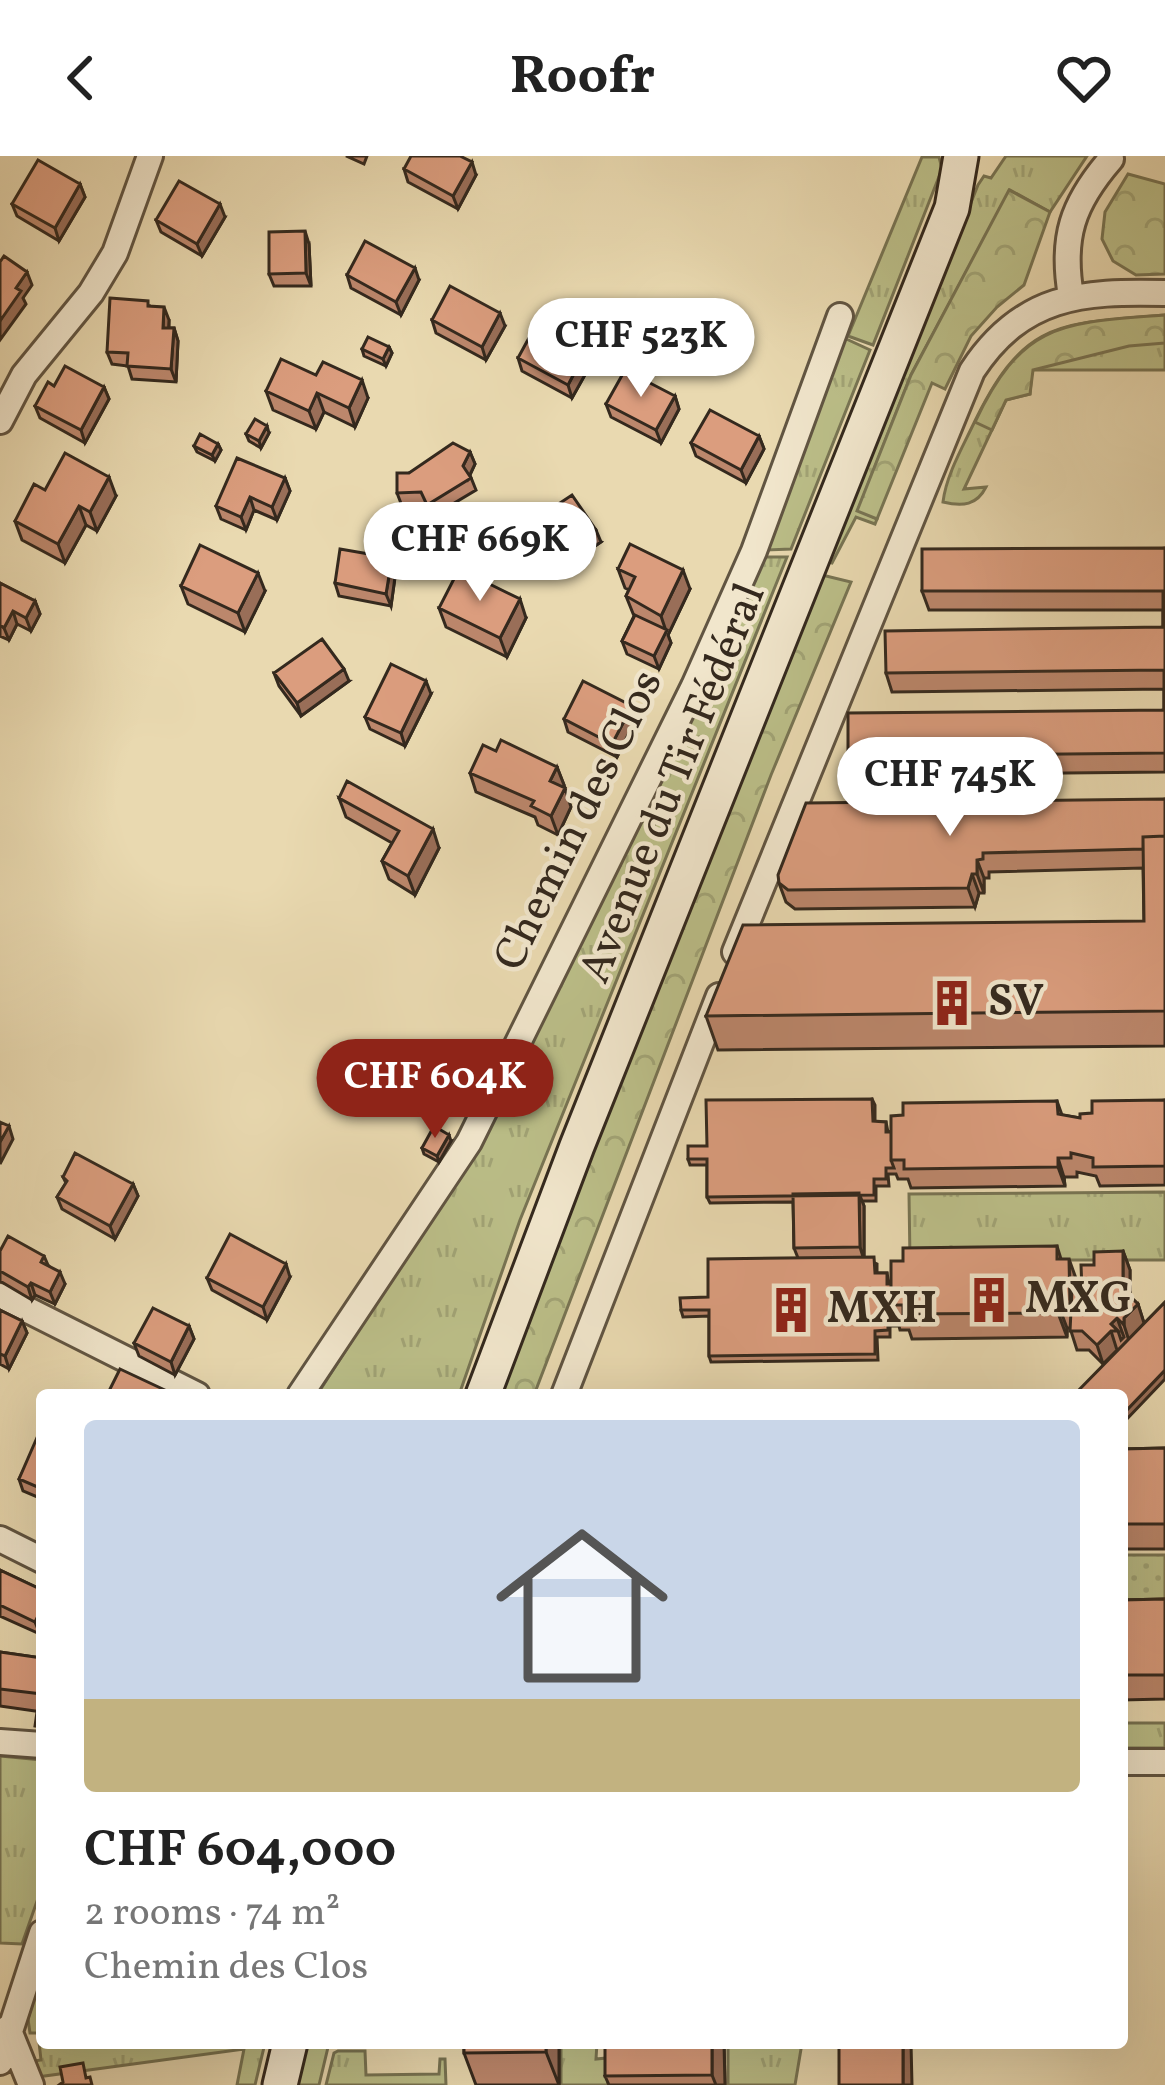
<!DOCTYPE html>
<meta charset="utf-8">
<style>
:root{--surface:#fff;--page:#f2f2f2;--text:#222;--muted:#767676;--line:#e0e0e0;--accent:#8f2418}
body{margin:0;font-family:Vollkorn,serif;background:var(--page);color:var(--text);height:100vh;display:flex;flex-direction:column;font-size:45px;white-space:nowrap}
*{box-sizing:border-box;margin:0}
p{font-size:39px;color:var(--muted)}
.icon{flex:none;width:66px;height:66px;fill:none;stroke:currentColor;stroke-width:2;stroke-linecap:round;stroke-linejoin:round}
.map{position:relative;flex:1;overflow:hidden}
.drawer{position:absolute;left:36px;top:1233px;width:1092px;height:660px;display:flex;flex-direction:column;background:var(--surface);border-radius:12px;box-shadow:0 12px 48px #0002}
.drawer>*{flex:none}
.price{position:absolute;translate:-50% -102px;padding:0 27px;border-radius:42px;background:#fff;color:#222;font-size:39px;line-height:78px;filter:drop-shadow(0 3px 6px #0008)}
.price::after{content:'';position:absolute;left:50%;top:72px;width:36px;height:27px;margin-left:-18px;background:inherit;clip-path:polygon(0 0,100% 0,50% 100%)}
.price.selected{background:var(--accent);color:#fff}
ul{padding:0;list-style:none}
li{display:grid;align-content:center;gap:24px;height:636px;padding:0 48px}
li+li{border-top:3px solid var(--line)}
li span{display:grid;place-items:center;height:372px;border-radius:12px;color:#555}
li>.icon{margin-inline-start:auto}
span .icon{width:216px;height:216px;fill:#fffc;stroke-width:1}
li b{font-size:51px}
header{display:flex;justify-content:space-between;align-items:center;height:156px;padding:0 48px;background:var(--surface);font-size:54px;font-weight:700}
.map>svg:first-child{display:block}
.grass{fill:url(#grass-tufts);stroke:#787453;stroke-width:3}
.forest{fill:url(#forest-crowns);stroke:#787453;stroke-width:3}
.garden{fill:url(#garden-dots);stroke:#787453;stroke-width:3}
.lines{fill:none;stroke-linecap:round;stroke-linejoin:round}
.minor-casing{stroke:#615542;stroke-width:30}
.secondary-casing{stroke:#34291e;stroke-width:39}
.minor{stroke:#f1e6cc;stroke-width:24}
.secondary{stroke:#f1e6cc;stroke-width:33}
.wall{fill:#bc876c;stroke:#34291e;stroke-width:3}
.shaded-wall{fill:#996e58;stroke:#34291e;stroke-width:3}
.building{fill:#db9d7e;stroke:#34291e;stroke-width:3}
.labels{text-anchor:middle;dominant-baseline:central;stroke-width:9;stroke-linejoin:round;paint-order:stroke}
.street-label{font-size:45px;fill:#34291e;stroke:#f1e6cc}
.poi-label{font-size:45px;font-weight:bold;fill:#34291e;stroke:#f1e6cc;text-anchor:start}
</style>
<header><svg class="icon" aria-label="back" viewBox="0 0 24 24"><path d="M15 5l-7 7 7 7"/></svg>Roofr<svg class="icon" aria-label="heart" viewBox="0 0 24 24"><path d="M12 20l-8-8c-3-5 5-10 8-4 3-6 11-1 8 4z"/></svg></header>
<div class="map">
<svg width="1165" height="1929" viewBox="0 0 1165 1929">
<defs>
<pattern id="grass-tufts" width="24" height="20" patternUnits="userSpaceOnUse" patternTransform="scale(3)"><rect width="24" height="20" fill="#bbbe88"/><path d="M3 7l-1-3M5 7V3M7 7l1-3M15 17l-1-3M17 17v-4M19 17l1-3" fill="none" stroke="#a1a375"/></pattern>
<pattern id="forest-crowns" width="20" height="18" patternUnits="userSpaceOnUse" patternTransform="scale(3)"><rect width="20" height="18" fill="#bbbe88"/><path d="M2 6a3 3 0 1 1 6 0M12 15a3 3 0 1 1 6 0" fill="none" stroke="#a1a375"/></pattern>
<pattern id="garden-dots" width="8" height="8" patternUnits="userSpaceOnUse" patternTransform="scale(3)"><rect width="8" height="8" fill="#bbbe88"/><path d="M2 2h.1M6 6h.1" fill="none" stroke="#a1a375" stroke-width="1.8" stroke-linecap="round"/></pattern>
</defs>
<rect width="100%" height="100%" fill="#e9d9b0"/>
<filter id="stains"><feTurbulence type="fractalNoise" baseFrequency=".00167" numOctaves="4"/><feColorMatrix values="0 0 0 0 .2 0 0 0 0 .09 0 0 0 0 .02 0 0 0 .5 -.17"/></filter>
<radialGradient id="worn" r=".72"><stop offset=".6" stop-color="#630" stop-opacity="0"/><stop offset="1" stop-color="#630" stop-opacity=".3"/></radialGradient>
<path class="grass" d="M1006,0H1087L1050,56L1010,34L911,219L858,354L877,363L875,368L856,361L832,407L828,406L978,29L984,20L991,22Z
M922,1H939L942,13L873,189L848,180Z
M1165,159V214H1032L1030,238L1006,244L964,333L986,331C977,349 963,351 943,346C946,320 962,292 973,269C1024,163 1057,168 1165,159Z
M842,181L870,194L791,393L767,394Z
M763,401H787L520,1064L459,1239H317L451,1030L639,663L654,670L670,637L655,631Z
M1165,1036V1104H910L909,1038Z
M1122,1567H1165V1592H1122Z
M0,1600L42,1604V1731L22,1788L0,1787Z
M42,1809V1887H265L255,1929H237L244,1893L37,1921L34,1905L41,1904L38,1877H30L28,1863Z
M306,1887H329L319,1929H295Z
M561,1887H597L596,1903L607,1902L608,1929H561Z
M728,1887H802L795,1929H728Z
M338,1895H365L366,1919L439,1918L440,1903H445L446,1929H326L334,1897Z"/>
<path class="forest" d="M1128,18L1165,28V118L1136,119L1113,105L1102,83L1105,56Z
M1009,34L1050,56L1024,129L997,151L971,180L945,233L932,227L877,363L857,355L911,219Z
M1165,159V187L1129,190L1033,214L1030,238L1006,244L992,274L975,266C1023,165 1062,167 1165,159Z
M822,419L851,426L771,619L534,1239H501L556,1088Z"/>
<path class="garden" d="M1122,1399H1165V1462L1122,1463Z"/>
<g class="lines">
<defs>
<path id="minor" d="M1071,140C1061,82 1072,48 1111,3
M0,265L24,219L91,137L115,97L150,0
M735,796L972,215C1022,139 1081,135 1165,137
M0,1140L197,1239
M300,1239L469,986L694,530L754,395L840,160
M564,1239L719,840
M0,1383L42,1404
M0,1586L42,1589
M1122,1606H1165
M8,1872L31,1929
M0,1906L42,1777"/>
<path id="secondary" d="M483,1239L577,990L952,52L961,0
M280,1929L290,1887"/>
</defs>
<use href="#minor" class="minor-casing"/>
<use href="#secondary" class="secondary-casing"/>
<use href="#minor" class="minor"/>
<use href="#secondary" class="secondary"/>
</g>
<path class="wall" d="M346,0H367L364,8Z
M404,13L476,19L458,53L408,26Z
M80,28L85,41L59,85L17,60L12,48Z
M225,61L202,100L161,76L156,64Z
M309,88L311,130H274L269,118Z
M347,119L419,124L401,159L351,132Z
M150,150L169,164V172H174L178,185L176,226L132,223L128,210L112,208L107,196Z
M432,164L505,170L486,204L436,177Z
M389,191L392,197L386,210L364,200L362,193Z
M518,202L591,208L572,242L522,215Z
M316,219L368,242L355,271L324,256L316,273L273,254L266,235Z
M104,231L109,243L85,287L40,262L35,250Z
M675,240L679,253L661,287L611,261L606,248Z
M269,277L261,292L249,285L246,278Z
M759,280L764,293L746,327L696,300L691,287Z
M218,288L221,294L215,305L197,296L194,290Z
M470,296L475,308L470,319L476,334L431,361L425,349L402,350L397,337L409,317Z
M285,322L290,335L277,364L254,354L246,374L221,363L216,350Z
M45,334L116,340L97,375L86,369L65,407L22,384L15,365Z
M537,362L601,386L561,413L536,375L529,390L511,381L509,374Z
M1165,392V616L855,619L848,600L1164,554V533L892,536L886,517L1163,471V454H929L922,435Z
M618,413L690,433L668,479L671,487L659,513L627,498L622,485L634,460L626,440L629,434L625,432Z
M396,414L391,450L339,440L335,427Z
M0,427L35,445L40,458L31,475L17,468L9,484L0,480Z
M181,430L265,435L245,476L188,448Z
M439,452L526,462L507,501L446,471Z
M274,517L349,525L301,560L279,530Z
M431,538L405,590L370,573L365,561Z
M632,550L636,563L617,601L568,576L564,563Z
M496,595L557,611L564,629L563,632L571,651L558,679L538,669L535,661L476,636L470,617Z
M339,642L439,692L415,739L389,723L382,705L392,687L346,661Z
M1165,643V890L718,894L706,860L1144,765L1143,712L989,716V722H984V737H979L975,751L795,753L786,746L779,727Z
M872,943L875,949V966H886L888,976L1057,945L1062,959L1080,962L1092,957L1165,944V1029L1100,1030L1096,1020L1077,1016V1021H1064L1065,1030L911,1032L908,1023H898L896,1018H888L889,1030H876V1045H862L864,1050V1102L877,1108V1117H887L889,1128L903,1105L1057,1090L1061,1103L1078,1128V1134H1082L1094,1109L1123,1095L1130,1114V1140L1138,1148L1144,1167L1126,1264L1122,1261V1239L1103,1208L1089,1194H1077L1070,1172H1067V1181L912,1183L909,1174H900L899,1170H890V1181H877L878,1204L711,1206L709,1200V1160L683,1161L681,1154L798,1102L794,1092L793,1046L710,1047L707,1041V1009H690L688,1003L707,990Z
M451,985L439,1006L424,998L422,992Z
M63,1021L133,1028L138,1040L115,1083L62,1053L57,1041L66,1027Z
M0,1095L44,1100L48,1109L65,1128L55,1148L35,1139L32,1144L0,1125Z
M290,1121L267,1164L212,1134L207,1122Z
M0,1154L22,1165L27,1177L9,1213L0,1208Z
M189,1170L194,1183L175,1219L139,1200L134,1187Z
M42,1278V1343L23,1335L19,1323Z
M1165,1292V1393H1122V1293Z
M0,1414L42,1434V1474L40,1478L0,1460Z
M1165,1443V1543L1122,1544V1444Z
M0,1496L42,1502V1556L0,1550Z
M464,1887H559V1929H476L464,1897Z
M724,1887L725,1929H609L605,1920Z"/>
<path class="shaded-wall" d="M472,6L476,19L458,53L453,40Z
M80,28L85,41L59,85L55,72Z
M220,48L225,61L202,100L197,88Z
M305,75L309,88L311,130L306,117Z
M415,112L419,124L401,159L396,146Z
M27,116L32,129L23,142L26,148L0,184V165L16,132Z
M164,151L169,164L168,184L163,172Z
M500,157L505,170L486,204L482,191Z
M174,172L178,185L176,226L171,213Z
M389,191L392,197L386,210L383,203Z
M586,195L591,208L572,242L568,229Z
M362,224L368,242L355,271L349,252Z
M104,231L109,243L85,287L81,274Z
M317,237L324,256L316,273L309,255Z
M675,240L679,253L661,287L656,274Z
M267,270L269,277L261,292L259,285Z
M759,280L764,293L746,327L741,314Z
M218,288L221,294L215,305L212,299Z
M470,296L475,308L468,323L463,310Z
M109,321L116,340L97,375L90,356Z
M285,322L290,335L277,364L272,351Z
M250,341L254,354L246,374L241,361Z
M79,350L86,369L65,407L58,388Z
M534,368L536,375L529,390L526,383Z
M596,374L601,386L561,413L556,400Z
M392,402L396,414L391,450L386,438Z
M683,414L690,433L668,479L671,487L659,513L654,500L666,475L661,460Z
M258,417L265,435L245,476L238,457Z
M520,443L526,462L507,501L500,482Z
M35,445L40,458L31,475L26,462Z
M13,455L17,468L9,484L4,472Z
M344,513L349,525L301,560L297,547Z
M426,525L431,538L405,590L401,577Z
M632,550L636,563L617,601L612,588Z
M557,611L564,629L557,644L550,625Z
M565,632L571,651L558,679L551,660Z
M433,673L439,692L415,739L408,720Z
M977,704L984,722V737L977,718Z
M972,718L979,737L975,751L968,732Z
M9,970L13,983L0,1008V986Z
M449,979L451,985L439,1006L437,1000Z
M1058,1002L1064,1021L1065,1030L1058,1011Z
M133,1028L138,1040L115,1083L110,1070Z
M859,1037L864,1050V1104L860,1091Z
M1123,1095L1130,1114V1153L1123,1134Z
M1069,1103L1078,1128L1079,1172L1070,1148Z
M286,1108L290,1121L267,1164L263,1151Z
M60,1116L65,1128L55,1148L50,1136Z
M31,1127L35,1139L32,1144L28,1131Z
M1058,1148L1067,1172V1181L1058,1157Z
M1138,1148L1144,1167L1130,1188L1124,1169V1162Z
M1117,1162L1124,1181L1121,1184L1118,1175L1111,1168Z
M22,1165L27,1177L9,1213L5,1200Z
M189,1170L194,1183L175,1219L171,1206Z
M1111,1175L1117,1194L1103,1208L1097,1189Z
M1165,1214V1223L1126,1264L1123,1258Z
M42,1452V1474L40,1478L35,1466Z
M546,1887H559V1929L546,1896Z
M712,1887H724L725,1929H716L712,1919Z
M903,1887H911L912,1929H903Z"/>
<path class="building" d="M411,0H460L472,6L453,40L404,13Z
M38,4L80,28L55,72L12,48Z
M179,25L220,48L197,88L156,64Z
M305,75L306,117L269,118V76Z
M365,85L415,112L396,146L347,119Z
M4,100L27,116L16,132L21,135L0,165V106Z
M450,130L500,157L482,191L432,164Z
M110,142L148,145V150L164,151L163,172H174L171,213L127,210L128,197L107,196Z
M536,169L586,195L568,229L518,202Z
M368,181L389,191L383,203L362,193Z
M281,203L316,219L323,206L362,224L349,252L317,237L309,255L266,235Z
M65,210L104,231L81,274L35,250L48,226L54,230Z
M625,214L675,240L656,274L606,248Z
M710,254L759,280L741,314L691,287Z
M255,263L267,270L259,285L246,278Z
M200,278L218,288L212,299L194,290Z
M453,287L470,296L463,310L471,322L427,349L421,336L397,337V317H409Z
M65,297L109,321L90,356L79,350L58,388L15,365L34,328L45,334Z
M237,302L285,322L272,351L250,341L241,361L216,350Z
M572,339L596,374L556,400L533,365Z
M520,353L537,362L533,365L535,367L526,383L509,374Z
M630,388L683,414L661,460L626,440L635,421L618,413Z
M200,389L258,417L238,457L181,430Z
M1165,392V597L848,600V557L1164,554V514L886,517L885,475L1163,471V435H922V393Z
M340,393L392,402L386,438L335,427Z
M459,413L520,443L500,482L439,452Z
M0,427L35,445L26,462L13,455L4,472L0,469Z
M635,459L667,474L654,500L622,485Z
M322,483L344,513L297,547L274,517Z
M391,508L426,525L401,577L365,561Z
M583,525L632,550L612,588L564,563Z
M501,584L557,611L550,625L565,632L551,660L531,650L534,645L470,617L483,589L496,595Z
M347,625L433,673L408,720L382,705L399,675L339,642Z
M1165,643V680L1143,681V693L983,697V703L977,704V718H972L968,732L788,734L779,727L778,719L806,647Z
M1165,680V855L706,860L743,769L1144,765L1143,681Z
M872,943L873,965L886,966V976H891V1004L894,1012H886V1023H874V1039L707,1041V1003H688V990H707L706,944Z
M1165,944V1010L1093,1011V1002L1071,997V1002H1058V1011L904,1013V1004H891V960L903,959V947L1057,945L1058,958L1080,962V958L1092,957V945Z
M0,966L9,970L0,986Z
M434,970L449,979L437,1000L422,992Z
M75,997L133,1028L110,1070L57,1041L67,1025L63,1021Z
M859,1037L860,1091L794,1092L793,1038Z
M230,1078L286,1108L263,1151L207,1122Z
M8,1080L44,1100L41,1106L60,1116L50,1136L31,1127L28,1131L0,1115V1095Z
M1057,1090V1103H1069L1070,1148H1058V1157L903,1158V1149H891V1105H903V1092Z
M1123,1095V1134L1138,1148L1124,1162V1169L1117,1162L1111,1168L1118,1175H1111L1097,1189L1082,1175H1070L1072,1135L1082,1134L1081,1109H1094V1096Z
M874,1101L875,1117H887V1128H891V1149L896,1164H888V1174L875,1175V1198L709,1200V1154H681L680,1142L708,1141V1103Z
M1165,1146V1214L1123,1258L1122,1239H1074Z
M153,1152L189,1170L171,1206L134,1187Z
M0,1154L22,1165L5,1200L0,1198Z
M120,1213L169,1236L168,1239H107Z
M39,1277L42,1278V1333L19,1323Z
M1165,1292V1368H1122V1293Z
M0,1414L42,1434V1452L35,1466L0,1449Z
M1165,1443V1519H1122V1444Z
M0,1496L42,1502V1538L0,1533Z
M37,1556L42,1557V1571L35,1570Z
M464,1887H546V1896L464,1897Z
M605,1887H712V1919L605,1920Z
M839,1887H903V1929H839Z
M83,1907L86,1922L90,1921L92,1929H59L63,1926L60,1911Z"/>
<defs>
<symbol id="building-bare" viewBox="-9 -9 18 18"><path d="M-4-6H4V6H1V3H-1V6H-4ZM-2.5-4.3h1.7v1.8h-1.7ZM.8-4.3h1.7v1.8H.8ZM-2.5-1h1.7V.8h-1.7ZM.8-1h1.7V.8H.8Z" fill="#8f2418" stroke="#f1e6cc" stroke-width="2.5" paint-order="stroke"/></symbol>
</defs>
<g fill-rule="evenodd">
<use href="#building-bare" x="919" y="814" width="66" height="66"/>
<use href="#building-bare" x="956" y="1111" width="66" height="66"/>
<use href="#building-bare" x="758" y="1121" width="66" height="66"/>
</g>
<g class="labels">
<g class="street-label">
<text transform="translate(674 628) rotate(-68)">Avenue du Tir Fédéral</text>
<text transform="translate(580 665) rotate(-64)">Chemin des Clos</text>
</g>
<g class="poi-label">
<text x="988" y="847">SV</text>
<text x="1025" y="1144">MXG</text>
<text x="827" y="1154">MXH</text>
</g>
</g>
<rect width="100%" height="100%" filter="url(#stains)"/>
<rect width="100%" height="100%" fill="url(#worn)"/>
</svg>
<b class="price" style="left:641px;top:244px">CHF 523K</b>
<b class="price" style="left:480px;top:448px">CHF 669K</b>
<b class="price" style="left:950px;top:683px">CHF 745K</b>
<b class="price selected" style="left:435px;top:985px">CHF 604K</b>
<section class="drawer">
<ul>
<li><span style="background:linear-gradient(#c9d6e8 75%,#c2b280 0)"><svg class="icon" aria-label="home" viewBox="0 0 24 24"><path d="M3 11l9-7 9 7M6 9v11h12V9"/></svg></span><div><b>CHF 604,000</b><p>2 rooms · 74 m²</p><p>Chemin des Clos</p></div></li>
</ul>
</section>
</div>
